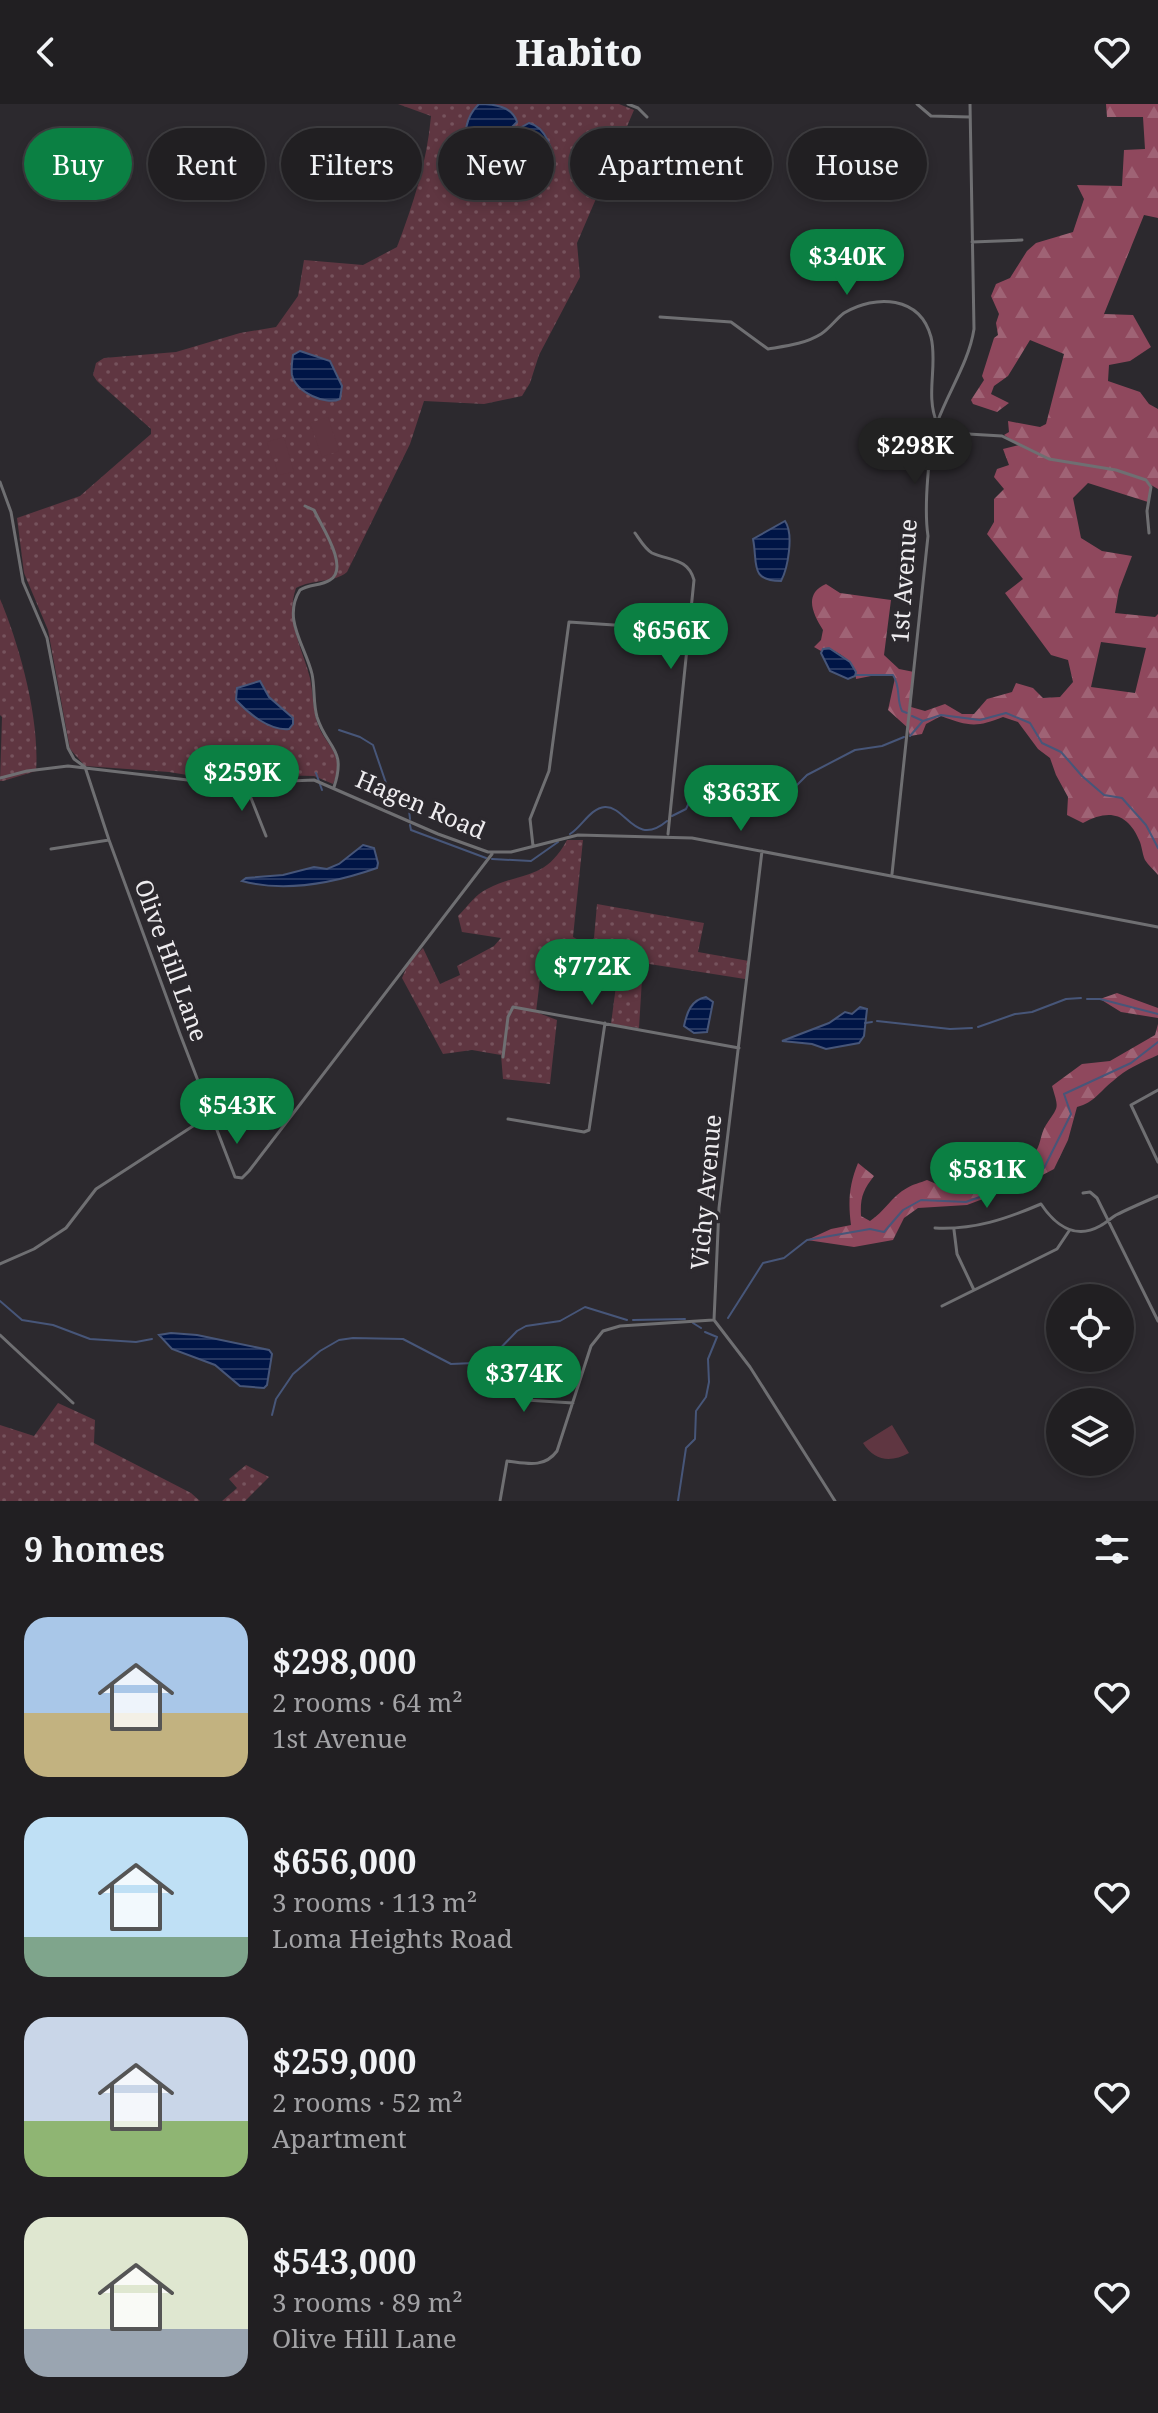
<!DOCTYPE html>
<meta charset="utf-8">
<style>
:root{--surface:#211f22;--page:#2d2c2f;--text:#f1f3f6;--muted:#a2a2a5;--line:#3e3d40;--accent:#0b8043}
body{margin:0;font-family:"Noto Serif",serif;background:var(--page);color:var(--text);height:100vh;display:flex;flex-direction:column;font-size:30px;white-space:nowrap}
*{box-sizing:border-box;margin:0}
p{font-size:26px;color:var(--muted)}
.icon{flex:none;width:44px;height:44px;fill:none;stroke:currentColor;stroke-width:2;stroke-linecap:round;stroke-linejoin:round}
.map{position:relative;height:1397px;overflow:hidden}
.sheet{display:flex;flex-direction:column;background:var(--surface);flex:1}
.sheet>*{flex:none}
.top-card{position:absolute;left:24px;top:24px;width:1110px;height:72px;display:flex;gap:16px}
.tools{position:absolute;left:1046px;top:1180px;display:grid;gap:16px}
.tools a{display:grid;place-items:center;width:88px;height:88px;border-radius:50%;background:var(--surface);box-shadow:0 4px 12px #0003,0 0 0 2px var(--line);font-size:40px}
.price{position:absolute;translate:-50% -68px;padding:0 18px;border-radius:28px;background:var(--accent);color:#fff;font-size:26px;line-height:52px;filter:drop-shadow(0 2px 4px #0008)}
.price::after{content:'';position:absolute;left:50%;top:48px;width:24px;height:18px;margin-left:-12px;background:inherit;clip-path:polygon(0 0,100% 0,50% 100%)}
.price.selected{background:#222;color:#fff}
ul{padding:0;list-style:none}
li{display:flex;align-items:center;gap:24px;height:200px;padding:0 24px}
li span{display:grid;place-items:center;flex:none;width:224px;height:160px;border-radius:24px;color:#555}
li>.icon{margin-inline-start:auto}
span .icon{width:96px;height:96px;fill:#fffc;stroke-width:1}
li b{font-size:34px}
h2{display:flex;justify-content:space-between;align-items:center;height:96px;padding:0 24px;font-size:34px}
.chip{padding:0 28px;border-radius:36px;background:var(--surface);box-shadow:0 4px 12px #0003,0 0 0 2px var(--line);font-size:28px;line-height:72px}
.chip.selected{background:var(--accent);color:#fff}
header{display:flex;justify-content:space-between;align-items:center;height:104px;padding:0 24px;background:var(--surface);font-size:36px;font-weight:800}
.map>svg:first-child{display:block}
.grass{fill:url(#grass-dots)}
.forest{fill:url(#forest-firs);fill-rule:evenodd}
.park{fill:#5f3641}
.water{fill:url(#water-rules);stroke:#475679;stroke-width:2}
.lines{fill:none;stroke-linecap:round;stroke-linejoin:round}
.stream{stroke:#475679;stroke-width:2}
.street{stroke:#6f6f72;stroke-width:3}
.labels{text-anchor:middle;dominant-baseline:central;stroke-width:7;stroke-linejoin:round;paint-order:stroke}
.street-label{font-size:24px;fill:#eeecef;stroke:#2c292e}
</style>
<header><svg class="icon" aria-label="back" viewBox="0 0 24 24"><path d="M15 5l-7 7 7 7"/></svg>Habito<svg class="icon" aria-label="heart" viewBox="0 0 24 24"><path d="M12 20l-8-8c-3-5 5-10 8-4 3-6 11-1 8 4z"/></svg></header>
<div class="map">
<svg width="1158" height="1397" viewBox="0 0 1158 1397">
<defs>
<pattern id="grass-dots" width="8" height="8" patternUnits="userSpaceOnUse" patternTransform="scale(2)"><rect width="8" height="8" fill="#5f3641"/><path d="M2 2h.1M6 6h.1" fill="none" stroke="#76535d" stroke-width="1.8" stroke-linecap="round"/></pattern>
<pattern id="forest-firs" width="22" height="20" patternUnits="userSpaceOnUse" patternTransform="scale(2)"><rect width="22" height="20" fill="#8f485d"/><path d="M5 1l3.5 6h-7zM16 11l3.5 6h-7z" fill="#9f6375"/></pattern>
<pattern id="water-rules" width="6" height="5" patternUnits="userSpaceOnUse" patternTransform="scale(2)"><rect width="6" height="5" fill="#001546"/><path d="M0 2.5h6" fill="none" stroke="#263761"/></pattern>
</defs>
<rect width="100%" height="100%" fill="#2c292e"/>
<path class="grass" d="M398,0H619L634,6L577,139L580,173L539,251L530,279L522,292L484,300L424,297L410,340L347,468C334,479 313,475 296,484C285,516 302,543 310,574C313,589 313,604 317,618C325,643 347,649 333,680L314,672L274,671L224,677L169,668L85,662L70,645L48,526L24,469L17,414L80,392L151,330V325L97,277L93,271L96,259L104,254L176,248L240,229L276,223L298,192L304,156L363,161L397,143C413,100 427,59 431,12Z
M0,495C20,542 40,616 36,667L3,677H0L2,613L0,611Z
M567,736H583L573,833L586,840L594,834L597,800L704,819L698,848L749,857L745,875L643,859L639,924L611,920L620,851L598,848L594,870L567,864L566,872L541,867L536,908L557,916L550,980L503,975L501,951L472,946L443,950L402,874L409,858L423,844L440,880L460,871L457,862L494,842L501,834L462,828L458,812C467,803 476,790 487,785C522,767 545,777 567,736Z
M58,1299L95,1316L94,1339L191,1389L200,1397H0V1321L34,1332Z
M246,1361L269,1373L245,1397H222L237,1384L229,1375Z"/>
<path class="forest" d="M1106,0H1158V114L1144,111L1104,210L1133,211L1151,243L1130,257L1109,261L1108,277L1140,288L1149,300L1158,305V385L1151,381L1148,398L1088,379L1073,394L1081,434L1102,447L1132,452L1119,486L1115,509L1155,513L1158,510V771C1154,766 1148,761 1145,756C1143,752 1142,744 1140,738C1128,708 1108,705 1083,719L1067,711L1068,693L1056,671L1050,654L1038,645L1018,618L1003,613C976,624 968,622 941,612L926,620L922,630L910,632L908,624L888,606L895,574L893,571L881,570L856,575C856,558 842,551 829,544L821,547L814,543L821,536L823,526C813,510 803,490 826,480L840,489L891,496L884,551L899,565L914,568L911,603L925,607L945,600L962,610H974L987,595L1012,588L1016,579L1033,584L1043,594L1060,593L1073,578L1068,556L1051,551L1005,489L1023,475L987,430L994,418V395L1004,385L994,373L997,365L1009,361L1003,345L1019,341L1004,331L1009,328L1008,317L1040,323L1046,320L1064,250L1030,236L1008,272L994,282L991,290L1009,299L997,308L973,300L971,296L984,276L982,272L994,234L998,231L996,219L999,210L991,192L996,180L1010,174L1027,147L1036,139L1073,128L1084,95L1077,81L1122,82L1124,46L1145,45L1143,13H1107ZM1101,538L1146,544L1135,589L1091,583Z
M1117,889L1158,904V914L1121,908L1100,895Z
M1158,920V951C1142,958 1126,965 1113,977C1099,988 1095,998 1077,1003L1068,1036L1054,1065L1033,1076L967,1101L918,1104L904,1114L893,1136L854,1143L807,1136L831,1125L851,1121C848,1098 849,1081 858,1059L874,1072C863,1086 860,1094 861,1112L870,1117C884,1108 892,1092 907,1084C913,1080 920,1079 927,1076L955,1088C972,1080 1025,1063 1034,1050C1041,1042 1040,1030 1046,1021C1059,1001 1059,1006 1052,982L1082,960L1110,957L1155,931Z"/>
<path class="park" d="M328,313L339,347L322,353L310,319Z
M284,333L294,368L278,371L275,359L280,358L279,354L272,355L267,338Z
M892,1321L909,1349C891,1359 874,1357 863,1339Z"/>
<path class="water" d="M479,0C494,0 512,2 517,18L494,41L472,79L468,80L464,76C472,49 455,23 479,0Z
M529,19C546,23 554,47 553,63L546,72L515,62L505,53V42L520,24Z
M300,247L330,257L342,282L340,295C326,302 296,288 292,271C291,265 292,258 293,251Z
M785,417C794,430 788,464 781,477C749,477 758,459 753,435Z
M829,544L850,558L856,568L855,572L848,575L830,567L821,549L823,545Z
M260,577L269,593L293,614V620L289,625C270,627 249,610 236,596L237,584Z
M363,741L374,744L378,759L377,764C334,779 286,789 242,777L246,774L283,771L314,763L327,765L339,760Z
M706,893L713,898L707,928L694,929L684,922C687,908 691,896 706,893Z
M860,903L867,905L864,932L859,939L826,945L812,940L782,937L829,919L845,908L852,910Z
M171,1229L197,1231L269,1246L272,1250L267,1281L264,1284L240,1282L215,1261L172,1245L159,1231Z"/>
<g class="lines">
<path class="stream" d="M856,571H893C901,583 896,595 902,607L907,609
M912,612L923,617L941,611L980,616L1006,609L1030,619L1042,639L1061,648L1082,672L1104,691L1122,694L1146,721L1158,744
M339,626L360,633L373,641L387,682L409,706L410,715
M910,632L922,618
M316,669L322,686
M672,712L686,705L696,684L704,679L734,673L748,683L783,688L793,685L807,671L855,646L882,642L904,633
M410,721L411,726L486,754
M570,730C582,723 590,704 605,703C626,702 635,744 667,717
M492,755L531,757L558,738
M1087,895H1100L1158,910
M877,917L950,925L972,924
M865,919L872,918
M978,923L1015,910L1032,908L1066,895L1081,894
M0,1197L22,1216L53,1221L90,1235L136,1238L152,1235
M728,1214L763,1159L784,1154L807,1136L870,1125L884,1128L903,1106L921,1096L966,1098L1024,1077L1044,1064L1071,1010L1064,990L1131,959L1158,938
M633,1216L685,1215
M693,1219L701,1224
M272,1311L276,1295L293,1270L320,1247L339,1236L353,1234L403,1235L451,1260L474,1259L489,1256L517,1227L526,1222L560,1217L585,1203L627,1216
M678,1397L686,1344L695,1335L696,1307L706,1293L709,1278L708,1255L717,1233L705,1228"/>
<path class="street" d="M628,0L638,4L647,13
M917,0L931,12L970,13
M972,138L1022,136
M660,213L731,218L768,245C786,242 805,240 821,230C830,224 836,215 844,209C876,190 920,192 931,233C938,261 925,291 937,319
M934,328L1002,332L1049,355L1116,366L1146,376L1151,383L1147,407L1149,429
M0,378L11,408L23,478L47,534L68,644L74,655L85,663L109,736L180,930L235,1073L242,1074L249,1067L492,750
M305,402L314,406L317,412C324,426 349,465 330,476C321,482 309,480 300,486C282,515 305,541 312,570C315,584 313,599 317,613C327,645 347,644 334,683
M635,429C640,436 645,445 652,449C670,457 688,454 694,476L668,730
M0,674L27,667L68,662L222,680L314,676L438,730L488,748H511L578,731L692,734L1158,823
M245,679L266,732
M533,742L530,715L549,667L569,518L689,526
M51,745L109,736
M762,747L719,1104L714,1216L750,1263L835,1397
M892,770L928,432C924,405 928,345 937,319C948,288 969,258 974,225L970,0
M503,953L508,913L513,903L739,944
M1158,986L1131,1001L1158,1058
M508,1015L584,1028L589,1026L605,919
M1083,1089L1090,1088L1097,1094L1158,1217
M935,1124C974,1126 1006,1115 1041,1100C1055,1121 1075,1136 1100,1122C1106,1119 1111,1114 1116,1111C1130,1104 1144,1098 1158,1092
M954,1126L957,1150L974,1186
M0,1160L34,1145L66,1124L96,1085L210,1011
M942,1202L1057,1145L1069,1127
M0,1231L73,1299
M524,1269L522,1293L526,1296L573,1299
M500,1397L507,1357C525,1359 544,1365 557,1347L591,1242L603,1227L620,1222L713,1216"/>
</g>
<g class="labels">
<g class="street-label">
<text transform="translate(903 477) rotate(-86)">1st Avenue</text>
<text transform="translate(421 700) rotate(23)">Hagen Road</text>
<text transform="translate(172 856) rotate(70)">Olive Hill Lane</text>
<text transform="translate(705 1088) rotate(-85)">Vichy Avenue</text>
</g>
</g>
</svg>
<div class="tools">
<a><svg class="icon" aria-label="locate" viewBox="0 0 24 24"><circle cx="12" cy="12" r="6"/><path d="M12 2v4M12 18v4M2 12h4M18 12h4"/></svg></a>
<a><svg class="icon" aria-label="layers" viewBox="0 0 24 24"><path d="M12 4l9 5-9 5-9-5zM3 14l9 5 9-5"/></svg></a>
</div>
<b class="price" style="left:847px;top:193px">$340K</b>
<b class="price selected" style="left:915px;top:382px">$298K</b>
<b class="price" style="left:671px;top:567px">$656K</b>
<b class="price" style="left:242px;top:709px">$259K</b>
<b class="price" style="left:741px;top:729px">$363K</b>
<b class="price" style="left:592px;top:903px">$772K</b>
<b class="price" style="left:237px;top:1042px">$543K</b>
<b class="price" style="left:987px;top:1106px">$581K</b>
<b class="price" style="left:524px;top:1310px">$374K</b>
<div class="top-card">
<a class="chip selected">Buy</a>
<a class="chip">Rent</a>
<a class="chip">Filters</a>
<a class="chip">New</a>
<a class="chip">Apartment</a>
<a class="chip">House</a>
</div>
</div>
<section class="sheet">
<h2>9 homes<svg class="icon" aria-label="filters" viewBox="0 0 24 24"><path d="M4 7h16M4 17h16"/><circle cx="9" cy="7" r="2"/><circle cx="15" cy="17" r="2"/></svg></h2>
<ul>
<li><span style="background:linear-gradient(#a9c7e8 60%,#c2b280 0)"><svg class="icon" aria-label="home" viewBox="0 0 24 24"><path d="M3 11l9-7 9 7M6 9v11h12V9"/></svg></span><div><b>$298,000</b><p>2 rooms · 64 m²</p><p>1st Avenue</p></div><svg class="icon" aria-label="heart" viewBox="0 0 24 24"><path d="M12 20l-8-8c-3-5 5-10 8-4 3-6 11-1 8 4z"/></svg></li>
<li><span style="background:linear-gradient(#bfe0f5 75%,#7fa58c 0)"><svg class="icon" aria-label="home" viewBox="0 0 24 24"><path d="M3 11l9-7 9 7M6 9v11h12V9"/></svg></span><div><b>$656,000</b><p>3 rooms · 113 m²</p><p>Loma Heights Road</p></div><svg class="icon" aria-label="heart" viewBox="0 0 24 24"><path d="M12 20l-8-8c-3-5 5-10 8-4 3-6 11-1 8 4z"/></svg></li>
<li><span style="background:linear-gradient(#c9d6e8 65%,#8fb573 0)"><svg class="icon" aria-label="home" viewBox="0 0 24 24"><path d="M3 11l9-7 9 7M6 9v11h12V9"/></svg></span><div><b>$259,000</b><p>2 rooms · 52 m²</p><p>Apartment</p></div><svg class="icon" aria-label="heart" viewBox="0 0 24 24"><path d="M12 20l-8-8c-3-5 5-10 8-4 3-6 11-1 8 4z"/></svg></li>
<li><span style="background:linear-gradient(#dfe7d0 70%,#9aa5b1 0)"><svg class="icon" aria-label="home" viewBox="0 0 24 24"><path d="M3 11l9-7 9 7M6 9v11h12V9"/></svg></span><div><b>$543,000</b><p>3 rooms · 89 m²</p><p>Olive Hill Lane</p></div><svg class="icon" aria-label="heart" viewBox="0 0 24 24"><path d="M12 20l-8-8c-3-5 5-10 8-4 3-6 11-1 8 4z"/></svg></li>
</ul>
</section>
